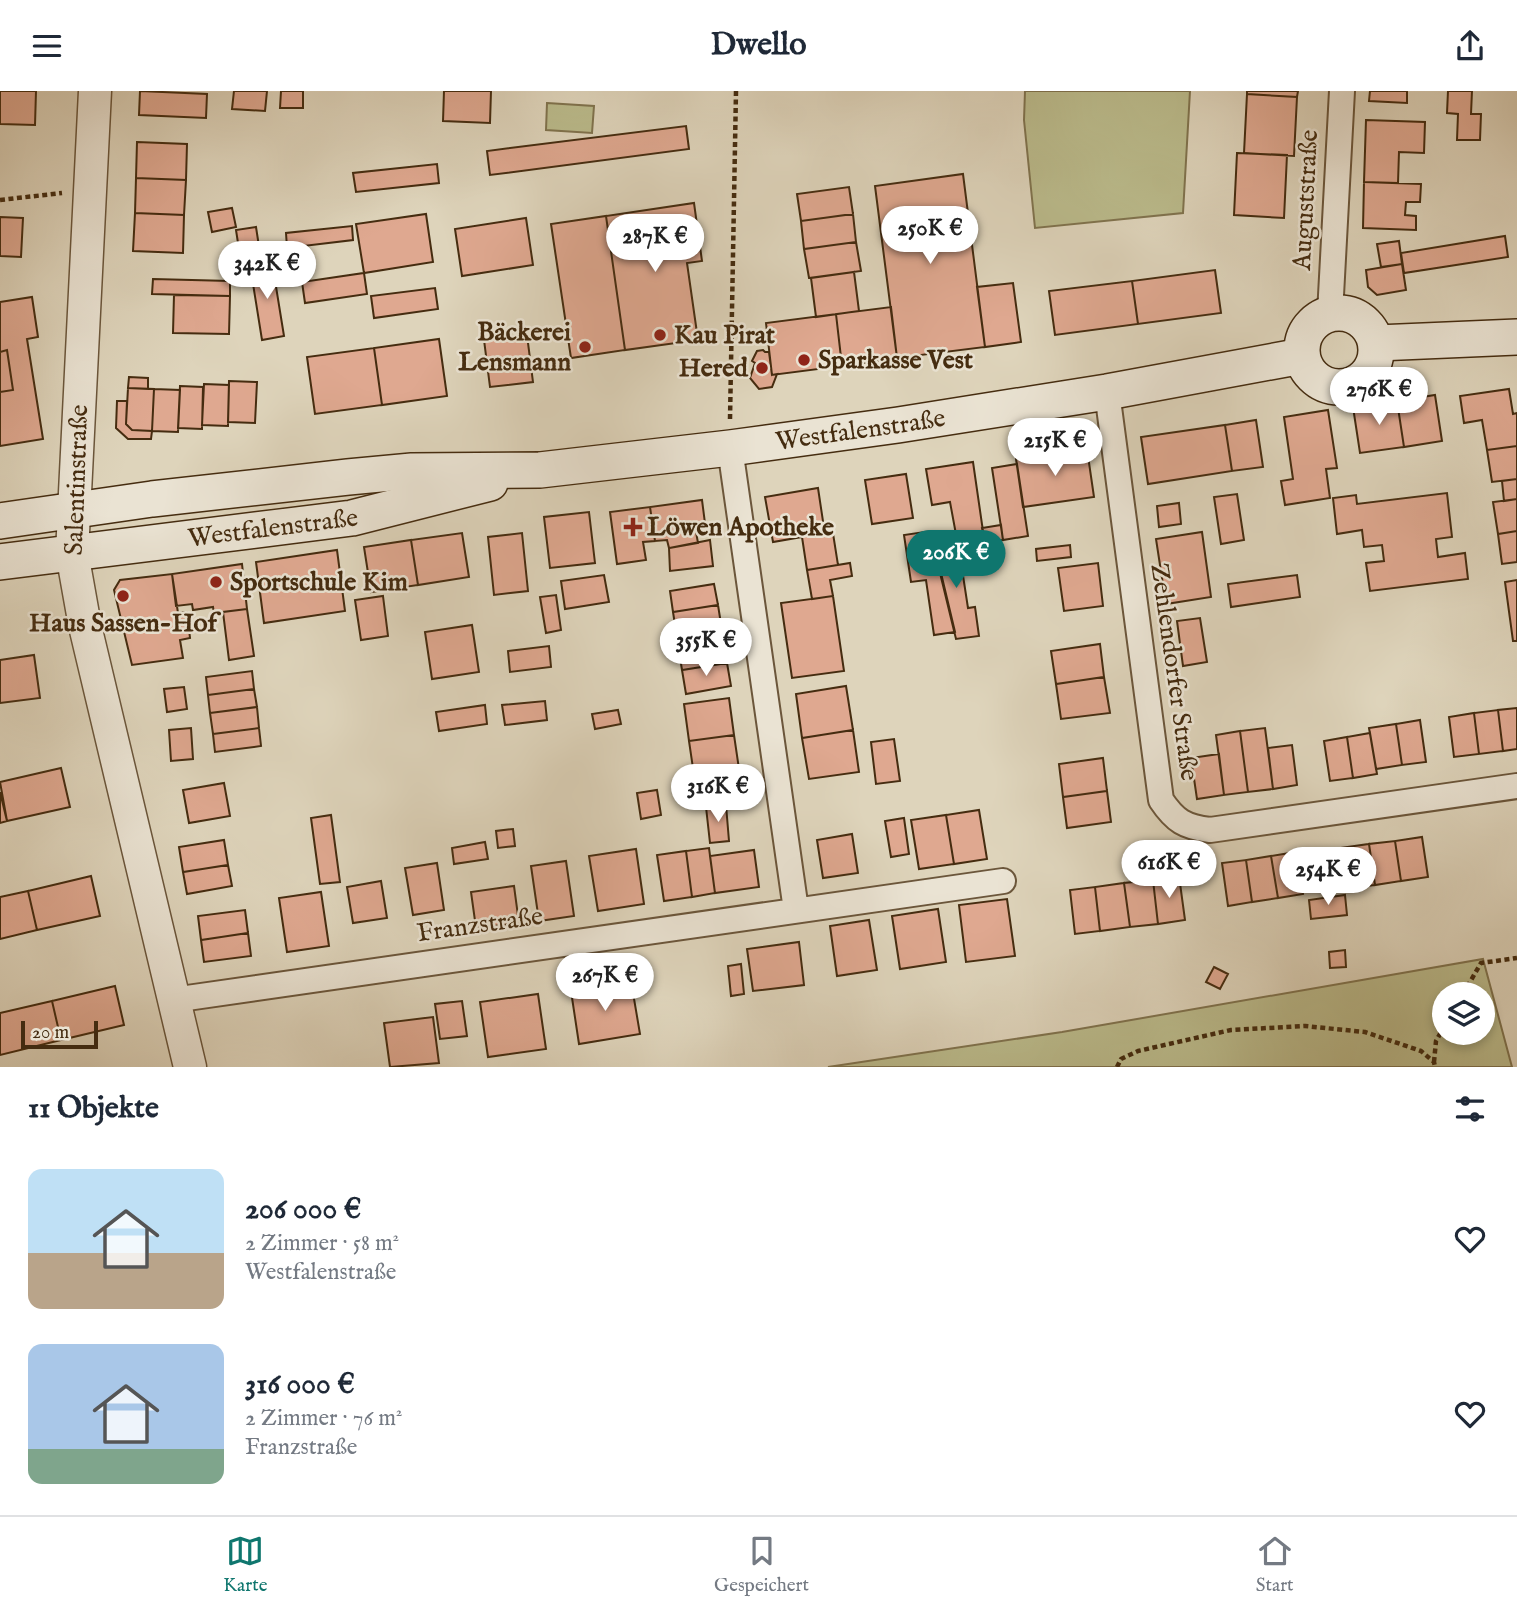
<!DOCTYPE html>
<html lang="de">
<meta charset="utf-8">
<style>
:root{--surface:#fff;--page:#f6f6f7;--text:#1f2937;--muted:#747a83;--line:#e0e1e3;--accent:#0f766e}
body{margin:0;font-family:"IM FELL English",serif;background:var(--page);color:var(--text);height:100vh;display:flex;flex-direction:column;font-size:26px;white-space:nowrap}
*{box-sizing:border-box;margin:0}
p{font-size:23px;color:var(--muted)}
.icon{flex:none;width:38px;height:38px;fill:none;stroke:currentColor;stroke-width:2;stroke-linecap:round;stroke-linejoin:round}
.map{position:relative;height:976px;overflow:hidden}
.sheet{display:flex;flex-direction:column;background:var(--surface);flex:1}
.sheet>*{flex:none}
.buttons{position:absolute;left:1432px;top:891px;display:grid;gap:14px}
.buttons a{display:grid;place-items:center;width:63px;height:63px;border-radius:50%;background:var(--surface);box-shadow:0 4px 10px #0003;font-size:35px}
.scale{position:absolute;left:21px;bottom:18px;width:77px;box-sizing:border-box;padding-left:7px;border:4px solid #452c10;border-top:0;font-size:19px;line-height:24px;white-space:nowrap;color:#452c10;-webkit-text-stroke:5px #eae3d3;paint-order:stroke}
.price{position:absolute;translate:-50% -60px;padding:0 16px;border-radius:24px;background:#fff;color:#222;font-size:23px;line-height:46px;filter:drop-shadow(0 2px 4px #0008)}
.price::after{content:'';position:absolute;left:50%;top:42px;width:21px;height:16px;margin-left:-10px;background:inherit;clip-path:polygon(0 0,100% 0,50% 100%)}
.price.on{background:var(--accent);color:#fff}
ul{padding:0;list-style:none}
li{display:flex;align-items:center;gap:21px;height:175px;padding:0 28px}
li span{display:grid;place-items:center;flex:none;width:196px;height:140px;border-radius:14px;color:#555}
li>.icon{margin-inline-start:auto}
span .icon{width:84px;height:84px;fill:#fffc;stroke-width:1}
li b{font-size:30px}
h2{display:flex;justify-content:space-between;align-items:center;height:84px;padding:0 28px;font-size:30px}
header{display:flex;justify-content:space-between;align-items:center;height:91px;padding:0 28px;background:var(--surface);font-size:32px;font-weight:800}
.tabs{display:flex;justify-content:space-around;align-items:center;height:98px;border-top:2px solid var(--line);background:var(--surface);font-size:19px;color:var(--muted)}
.tabs a{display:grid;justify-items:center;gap:4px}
.tabs .on{color:var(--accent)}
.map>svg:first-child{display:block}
.green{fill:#baba8b;stroke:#80734e;stroke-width:2;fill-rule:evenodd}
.building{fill:#dfa890;stroke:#452c10;stroke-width:2}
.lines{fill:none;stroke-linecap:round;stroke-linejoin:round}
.minor-casing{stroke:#6b563b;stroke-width:28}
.tertiary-casing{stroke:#6b563b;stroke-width:35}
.secondary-casing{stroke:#452c10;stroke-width:38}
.path{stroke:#452c10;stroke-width:4.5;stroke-dasharray:5 3.5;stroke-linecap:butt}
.minor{stroke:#eae3d3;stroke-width:24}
.tertiary{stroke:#eae3d3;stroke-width:32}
.secondary{stroke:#eae3d3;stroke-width:35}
.poi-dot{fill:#8f2418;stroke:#eae3d3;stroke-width:2.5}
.labels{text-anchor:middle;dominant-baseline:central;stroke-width:5;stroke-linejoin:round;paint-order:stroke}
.street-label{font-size:26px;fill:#452c10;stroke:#eae3d3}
.poi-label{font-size:26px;font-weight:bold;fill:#452c10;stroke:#eae3d3;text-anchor:start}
</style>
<header><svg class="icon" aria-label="menu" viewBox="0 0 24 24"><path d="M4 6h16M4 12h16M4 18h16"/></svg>Dwello<svg class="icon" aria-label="share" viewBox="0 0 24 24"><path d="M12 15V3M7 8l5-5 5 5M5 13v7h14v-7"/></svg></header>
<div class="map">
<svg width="1517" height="976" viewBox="0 0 1517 976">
<rect width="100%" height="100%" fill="#ded4bb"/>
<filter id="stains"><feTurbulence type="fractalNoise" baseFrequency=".00286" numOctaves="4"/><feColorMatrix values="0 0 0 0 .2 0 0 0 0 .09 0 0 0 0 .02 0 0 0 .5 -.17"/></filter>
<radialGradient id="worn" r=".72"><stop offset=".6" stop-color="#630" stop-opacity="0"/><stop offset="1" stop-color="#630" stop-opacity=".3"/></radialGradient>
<path class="green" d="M1025,0H1190L1183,122L1035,137L1024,29Z
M547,12L594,15L592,42L546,39Z
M1483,868L1512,976H828L1062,941ZM1444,903H1482V942H1444Z"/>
<path class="building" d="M0,0H36L35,34L0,33Z
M140,0L207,3L206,27L139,24Z
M234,0H267L265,20L232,18Z
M281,0H303V17H280Z
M444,0H491L490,32L443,30Z
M1247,0H1298L1297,6L1247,3Z
M1370,0H1407V12L1369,10Z
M1448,0H1472L1471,23H1481L1480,49H1457L1458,23L1447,22Z
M1247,3L1297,6L1294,65L1244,62Z
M1366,29L1425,31L1424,62L1399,61L1398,92L1364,91Z
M686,35L689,58L490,84L487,60Z
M137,51L187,53L186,89L136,87Z
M1237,62L1287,64L1284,127L1234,124Z
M437,73L439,92L356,101L353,82Z
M963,83L985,256L897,267L875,95Z
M136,87L186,89L184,124L135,122Z
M1364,91L1421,93L1420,111H1406L1405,124L1416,125V139L1363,137Z
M849,96L853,123L801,130L797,103Z
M694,112L702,170L687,172L698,249L625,259L606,125Z
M232,117L236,136L212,141L208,121Z
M135,122L184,124L183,162L133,160Z
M426,123L433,171L364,182L356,133Z
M853,123L856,151L804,158L801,130Z
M606,125L625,259L571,267L551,133Z
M0,126L23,127L21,166L0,165Z
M526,127L533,174L462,185L455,138Z
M352,135L353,149L287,157L286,142Z
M256,136L260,162L240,165L236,139Z
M1505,145L1508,166L1404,182L1401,162Z
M1399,150L1402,173L1381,176L1377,153Z
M856,151L861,180L809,187L804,158Z
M272,171L284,245L262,249L250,174Z
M1402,173L1406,199L1377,204L1368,196L1366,179Z
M1215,179L1221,222L1138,233L1132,190Z
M854,181L859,220L816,226L811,187Z
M364,182L367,203L305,212L302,191Z
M153,188L230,190V205L152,203Z
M1132,190L1138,233L1055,244L1049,200Z
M1013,192L1021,251L985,256L977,196Z
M435,197L438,218L374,227L371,205Z
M174,204L230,205L229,243L173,242Z
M32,206L38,246L27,248L43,348L0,355V301L13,299L7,259L0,261V211Z
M891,216L897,267L842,275L836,223Z
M836,223L842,275L772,284L766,232Z
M527,244L533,291L490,296L484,249Z
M439,248L447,305L382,314L374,257Z
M374,257L382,314L315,323L307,266Z
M7,259L13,299L0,301V261Z
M763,259L765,261H769L772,284L777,283L772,296L759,298L750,287L755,272L752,270L757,260Z
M129,286L148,287V298L128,297Z
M229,290L257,291L255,332L228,331Z
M204,293L229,294L228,335L202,334Z
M180,295L203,296L202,338L178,337Z
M128,297L154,298L152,340L132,339L126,333Z
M154,298L180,299L178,341L152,340Z
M1509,298L1513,323L1517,322V355L1487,359L1482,329L1464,332L1460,305Z
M1435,304L1442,350L1404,356L1397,310Z
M117,310H127L126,333L132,339L152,340L151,348H128L116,337Z
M1397,310L1404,356L1360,362L1353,316Z
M1328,319L1337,377L1326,378L1330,407L1285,414L1281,390L1293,388L1284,326Z
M1256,329L1263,376L1232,380L1225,334Z
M1225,334L1232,380L1148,393L1141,346Z
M1517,355V388L1492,391L1487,359Z
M1087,358L1094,406L1023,416L1016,368Z
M973,371L986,461L960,465L950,411L932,414L926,378Z
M1017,373L1028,445L1003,449L992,377Z
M906,383L913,427L872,433L865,389Z
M1517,388V408L1504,410L1502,390Z
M818,397L824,437L832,436L838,474L807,479L802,446L773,451L765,406Z
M1447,402L1452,446L1436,448L1438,466L1465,462L1468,488L1370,500L1366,472L1384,470L1382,454L1364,456L1362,439L1337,443L1333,407L1356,404L1357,413Z
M1237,403L1244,449L1221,453L1214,406Z
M1517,408V440L1498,443L1493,411Z
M702,409L706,440L696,441L698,452L669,457L667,449L655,450L650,416Z
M1179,412L1181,433L1159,436L1157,415Z
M650,416L655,450L643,451L646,469L617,473L610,421Z
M589,421L595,472L550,477L544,426Z
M1001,434L1003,449L985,451L982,437Z
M931,440L955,541L934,544L926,489L911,491L904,444Z
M1517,440V471L1502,473L1498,443Z
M1202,441L1211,506L1166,513L1156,448Z
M462,442L469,486L418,494L411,449Z
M522,442L528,500L494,504L488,446Z
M411,449L418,494L371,501L364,456Z
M710,449L713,475L670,480L669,457Z
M956,450L960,465L968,517L975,516L979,545L956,548L933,453Z
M1070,454L1071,466L1037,470L1036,458Z
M337,459L345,520L264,532L256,471Z
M850,472L852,485L830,489L833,505L812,508L807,479Z
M1098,472L1103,515L1064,520L1058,477Z
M242,473L247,518L214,522L213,516L193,519L192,513L176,515L172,483Z
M172,483L178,522L187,521L190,547L180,549L183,567L132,574L114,499L120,489Z
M604,484L609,511L565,518L561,490Z
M1297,484L1300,506L1231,516L1228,493Z
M1517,489V550H1513L1505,491Z
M714,493L718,514L673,521L670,500Z
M556,504L561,539L546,542L540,506Z
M383,505L388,545L361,549L355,509Z
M833,505L844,580L792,587L781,512Z
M718,514L721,533L676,540L673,521Z
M247,518L254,565L229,569L223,521Z
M1200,527L1207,571L1183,575L1177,530Z
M721,533L724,552L679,560L676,540Z
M472,534L479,581L432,588L425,541Z
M724,552L727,572L682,579L679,560Z
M1100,553L1104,586L1056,593L1051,560Z
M549,555L551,576L510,581L508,560Z
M34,564L40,607L0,612V569Z
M727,572L731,595L686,603L682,579Z
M252,580L254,598L208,604L206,586Z
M1104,586L1110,622L1061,628L1056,593Z
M846,595L853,639L802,647L796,603Z
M184,596L187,618L167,621L164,598Z
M254,598L257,616L210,622L208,604Z
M729,607L734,644L689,650L684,613Z
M545,610L547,629L505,634L502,614Z
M485,614L487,633L439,640L436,621Z
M257,616L259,637L213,643L210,622Z
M1517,617V658L1503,660L1498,619Z
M618,619L621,633L595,638L592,623Z
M1498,619L1503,660L1479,663L1474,622Z
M1474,622L1479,663L1454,666L1449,626Z
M1420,629L1426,671L1402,674L1396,633Z
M1396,633L1402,674L1376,678L1369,637Z
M191,637L193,668L171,670L169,639Z
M259,637L261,655L215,661L213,643Z
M1265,637L1273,698L1248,701L1240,640Z
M853,639L859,681L809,688L802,647Z
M1240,640L1248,701L1224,704L1216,644Z
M1370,642L1377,683L1353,687L1347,646Z
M734,644L739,678L694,684L689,650Z
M1347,646L1353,687L1330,690L1324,650Z
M894,648L900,690L876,693L871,651Z
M1292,654L1297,694L1273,698L1268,657Z
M1219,663L1224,704L1197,708L1191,667Z
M1103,667L1107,700L1063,706L1059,673Z
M61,677L70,716L7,730L0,691Z
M224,692L230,725L189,732L183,699Z
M657,699L661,724L641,728L637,702Z
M1107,700L1111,731L1067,737L1063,706Z
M0,701L7,730L0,732Z
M726,714L729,750L710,752L706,716Z
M979,719L987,768L954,773L946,724Z
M331,724L340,791L320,793L311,727Z
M946,724L954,773L919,778L911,729Z
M904,727L909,763L891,766L885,730Z
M513,738L515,755L498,757L496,740Z
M852,743L858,782L823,787L817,749Z
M1422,746L1428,786L1401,790L1395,750Z
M224,749L228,774L183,781L179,756Z
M1395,750L1401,790L1375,794L1369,753Z
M485,751L488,768L454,773L452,757Z
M1369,753L1375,794L1346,798L1340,757Z
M709,757L715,802L692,806L686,760Z
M636,758L644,813L598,820L589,765Z
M754,759L759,796L715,802L710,765Z
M686,760L692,806L664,810L657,764Z
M1296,761L1303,803L1278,807L1271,765Z
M1271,765L1278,807L1252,811L1246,769Z
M1246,769L1252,811L1228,815L1222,772Z
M566,770L574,825L539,830L531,775Z
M437,772L444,819L413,824L405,777Z
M228,774L232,795L187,803L183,781Z
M91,785L100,825L37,839L28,800Z
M1179,785L1185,829L1158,833L1153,789Z
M1153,789L1158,833L1130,836L1124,792Z
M381,790L387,827L353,832L347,796Z
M1124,792L1130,836L1100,840L1095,796Z
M514,795L519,832L476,837L471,801Z
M1095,796L1100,840L1075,843L1070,799Z
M28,800L37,839L0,848V806Z
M321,801L329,855L287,861L279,807Z
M1345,804L1347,824L1311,828L1309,809Z
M1007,808L1015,865L966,871L959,814Z
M938,818L946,871L900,878L892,825Z
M245,819L248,842L201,849L198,825Z
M869,829L877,879L837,885L830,835Z
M248,842L251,865L204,871L201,849Z
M799,851L804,894L753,900L747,858Z
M1345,859L1346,876L1330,877L1329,861Z
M741,873L744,903L731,905L728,875Z
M1214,876L1228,883L1220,898L1206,891Z
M631,890L640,943L579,953L571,900Z
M115,895L124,934L61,949L52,910Z
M538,903L546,958L488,966L480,911Z
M52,910L61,949L0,964V922Z
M462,910L467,945L440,948L435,913Z
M433,926L439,972L390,976L384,932Z"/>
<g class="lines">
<defs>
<path id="minor" d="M1330,223L1342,0
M1107,301L1161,709C1175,730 1185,736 1210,739L1517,695
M730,357L796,819
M173,909L1003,790"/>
<path id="tertiary" d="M95,0L72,462L85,535L190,976"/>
<g id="secondary">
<circle cx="1339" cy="259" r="37"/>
<path d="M1377,252L1517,246"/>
<path id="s1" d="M0,430L152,408L348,386L412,380L540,379L730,357L898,334L1107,301L1302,265"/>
<path id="s2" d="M0,471L352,427L490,392"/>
</g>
</defs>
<use href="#minor" class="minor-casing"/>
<use href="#tertiary" class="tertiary-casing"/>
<use href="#secondary" class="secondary-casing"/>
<path class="path" d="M0,109L62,102
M730,328L736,0
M1463,903L1481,872L1517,867
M1434,971L1436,950L1444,936
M1117,976L1121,968L1138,960L1231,939L1305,935L1365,941L1421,960L1434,971L1435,976"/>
<use href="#minor" class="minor"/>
<use href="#tertiary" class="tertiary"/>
<use href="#secondary" class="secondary"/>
</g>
<g class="poi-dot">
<circle cx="660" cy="244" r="7"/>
<circle cx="585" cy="256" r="7"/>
<circle cx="804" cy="269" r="7"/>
<circle cx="762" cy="277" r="7"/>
<path d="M629.5 425.5h7v7h7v7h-7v7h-7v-7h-7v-7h7z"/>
<circle cx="216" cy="491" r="7"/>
<circle cx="123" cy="505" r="7"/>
</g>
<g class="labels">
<g class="street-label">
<text transform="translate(1306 109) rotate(-87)">Auguststraße</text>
<text stroke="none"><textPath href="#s1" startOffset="866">Westfalenstraße</textPath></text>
<text transform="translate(77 389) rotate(-88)">Salentinstraße</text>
<text stroke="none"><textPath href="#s2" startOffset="275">Westfalenstraße</textPath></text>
<text transform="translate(1174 581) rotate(82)">Zehlendorfer Straße</text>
<text transform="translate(480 834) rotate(-8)">Franzstraße</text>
</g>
<g class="poi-label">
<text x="571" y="241" text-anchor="end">Bäckerei<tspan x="571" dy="30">Lensmann</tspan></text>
<text x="674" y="244">Kau Pirat</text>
<text x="818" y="269">Sparkasse Vest</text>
<text x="748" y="277" text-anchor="end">Hered</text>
<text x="647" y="436">Löwen Apotheke</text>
<text x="230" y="491">Sportschule Kim</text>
<text x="123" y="532" text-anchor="middle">Haus Sassen-Hof</text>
</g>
</g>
<rect width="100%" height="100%" filter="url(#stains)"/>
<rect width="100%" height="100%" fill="url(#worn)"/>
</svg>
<div class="buttons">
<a><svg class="icon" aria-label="layers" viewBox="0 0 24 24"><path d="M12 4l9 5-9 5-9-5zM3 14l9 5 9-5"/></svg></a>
</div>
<div class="scale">20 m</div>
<b class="price" style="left:930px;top:175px">250K €</b>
<b class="price" style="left:655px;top:183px">287K €</b>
<b class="price" style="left:267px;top:210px">342K €</b>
<b class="price" style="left:1379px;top:336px">276K €</b>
<b class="price" style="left:1055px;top:387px">215K €</b>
<b class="price on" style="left:956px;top:499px">206K €</b>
<b class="price" style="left:706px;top:587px">355K €</b>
<b class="price" style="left:718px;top:733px">316K €</b>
<b class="price" style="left:1169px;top:809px">616K €</b>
<b class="price" style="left:1328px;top:816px">254K €</b>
<b class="price" style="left:605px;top:922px">267K €</b>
</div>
<section class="sheet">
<h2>11 Objekte<svg class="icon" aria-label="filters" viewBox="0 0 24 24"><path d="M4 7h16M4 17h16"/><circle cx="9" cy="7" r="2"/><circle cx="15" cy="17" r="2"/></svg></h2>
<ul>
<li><span style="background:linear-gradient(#bfe0f5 60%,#b9a48a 0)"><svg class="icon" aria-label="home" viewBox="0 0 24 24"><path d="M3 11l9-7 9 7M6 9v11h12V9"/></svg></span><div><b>206 000 €</b><p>2 Zimmer · 58 m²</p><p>Westfalenstraße</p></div><svg class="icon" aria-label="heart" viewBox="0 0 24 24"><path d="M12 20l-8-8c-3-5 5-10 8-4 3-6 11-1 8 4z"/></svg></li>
<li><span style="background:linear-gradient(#a9c7e8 75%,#7fa58c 0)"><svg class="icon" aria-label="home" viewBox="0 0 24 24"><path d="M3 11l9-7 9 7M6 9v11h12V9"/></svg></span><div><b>316 000 €</b><p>2 Zimmer · 76 m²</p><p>Franzstraße</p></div><svg class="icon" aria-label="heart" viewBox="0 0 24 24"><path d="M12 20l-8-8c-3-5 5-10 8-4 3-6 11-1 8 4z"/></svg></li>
</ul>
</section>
<nav class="tabs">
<a class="on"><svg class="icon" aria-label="map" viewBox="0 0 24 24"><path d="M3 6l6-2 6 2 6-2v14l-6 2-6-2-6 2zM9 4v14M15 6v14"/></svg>Karte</a>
<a><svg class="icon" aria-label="saved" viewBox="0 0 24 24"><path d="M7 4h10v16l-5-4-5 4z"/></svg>Gespeichert</a>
<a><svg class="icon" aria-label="home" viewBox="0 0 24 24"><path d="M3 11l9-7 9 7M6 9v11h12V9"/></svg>Start</a>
</nav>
